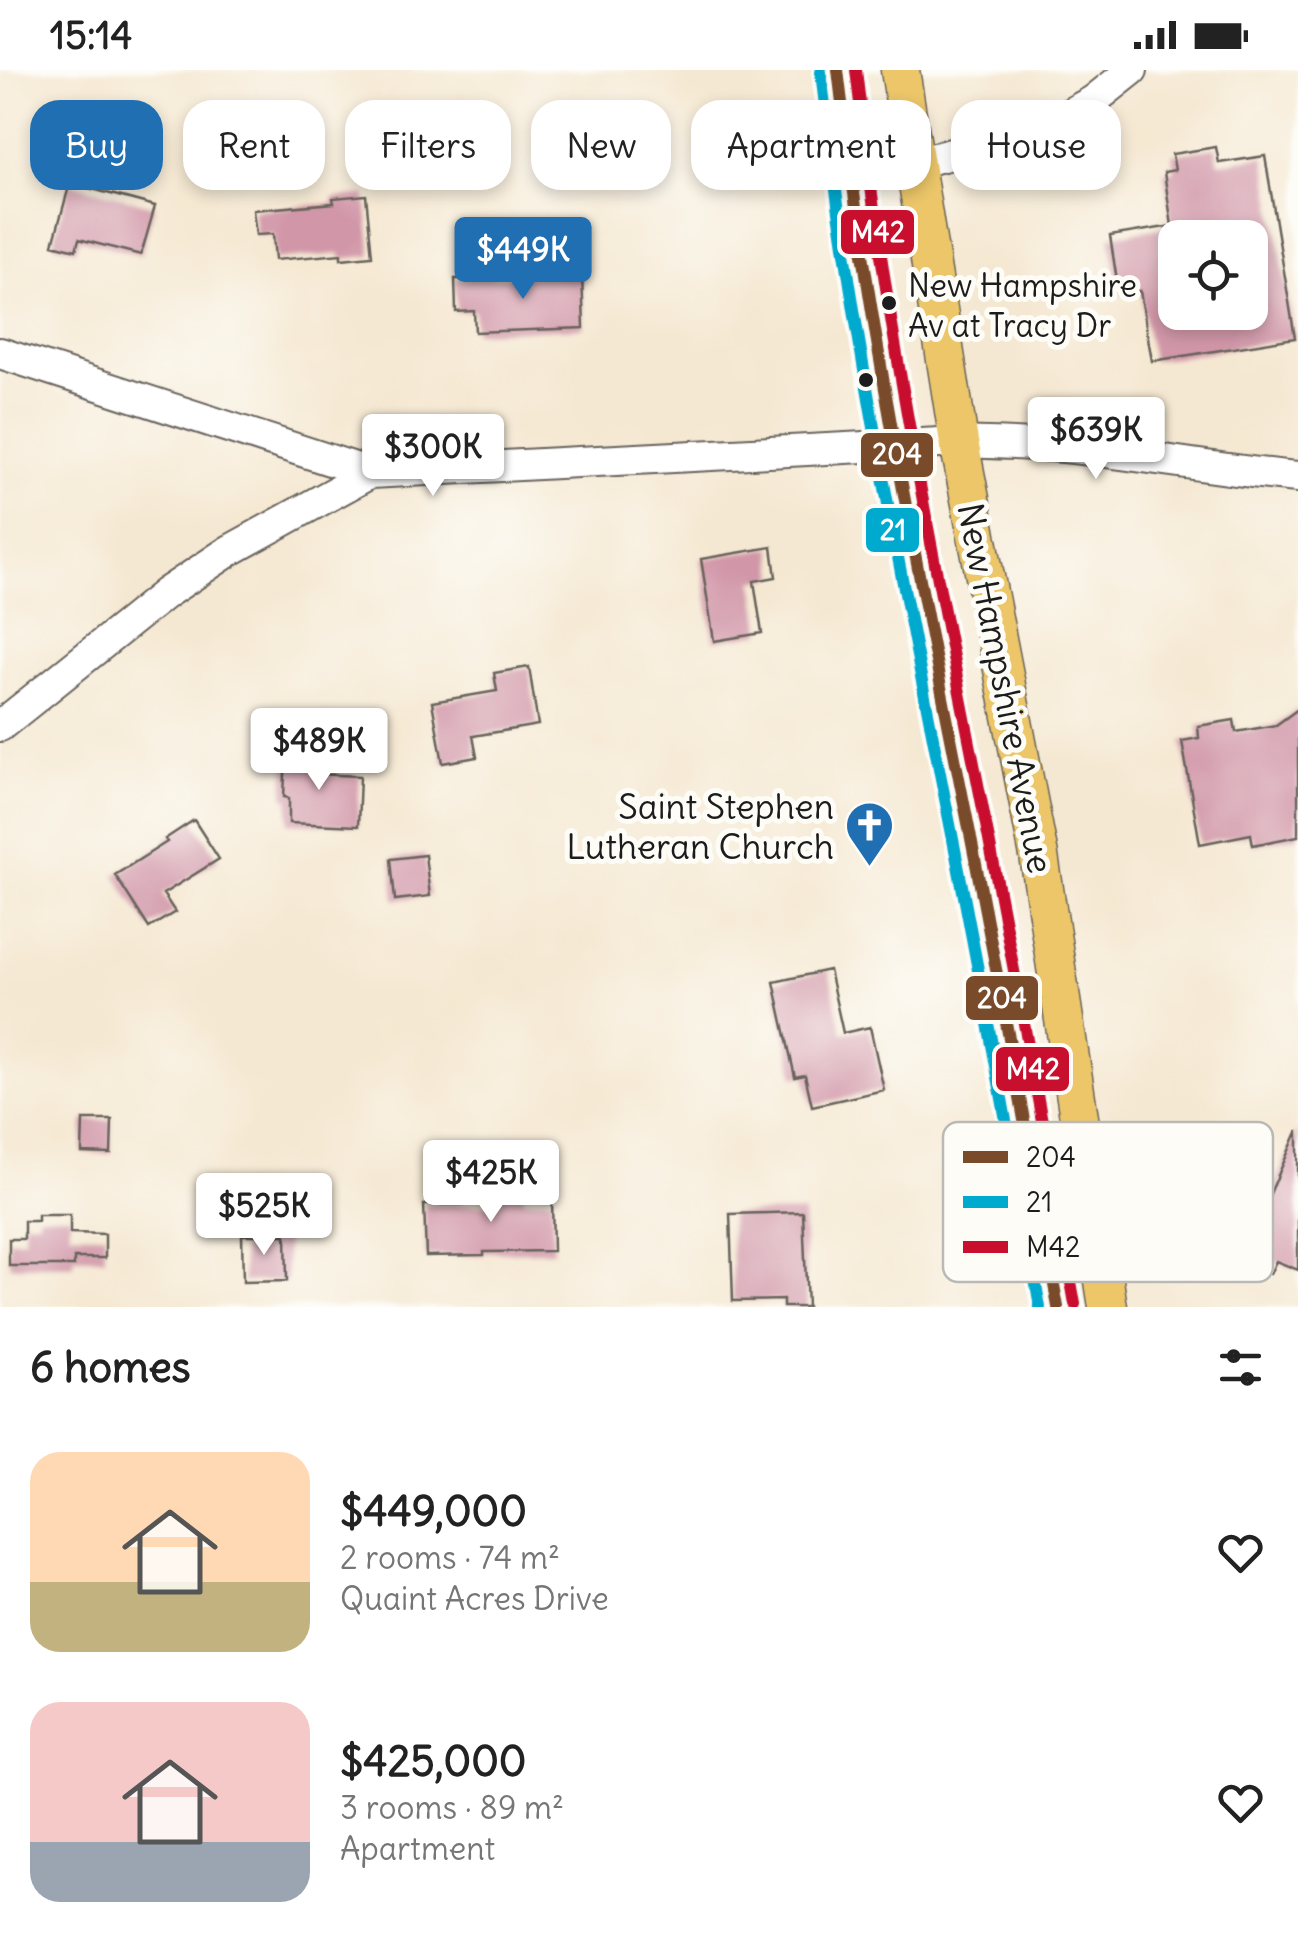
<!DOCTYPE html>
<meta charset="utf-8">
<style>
:root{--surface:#fff;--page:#f2f2f2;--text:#222;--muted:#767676;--accent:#1f6fb2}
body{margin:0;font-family:Delius,sans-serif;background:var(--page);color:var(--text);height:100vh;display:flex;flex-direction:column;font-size:38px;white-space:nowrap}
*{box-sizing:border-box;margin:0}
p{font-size:32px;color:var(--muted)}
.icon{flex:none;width:55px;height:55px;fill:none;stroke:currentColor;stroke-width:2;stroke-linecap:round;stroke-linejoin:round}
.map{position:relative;height:1237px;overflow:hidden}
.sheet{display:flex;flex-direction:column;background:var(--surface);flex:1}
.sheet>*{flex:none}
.banner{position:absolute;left:30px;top:30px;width:1240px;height:90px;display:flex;gap:20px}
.controls{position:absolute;left:1158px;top:150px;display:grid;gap:20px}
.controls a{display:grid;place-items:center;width:110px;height:110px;border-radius:20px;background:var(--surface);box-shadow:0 5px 15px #0003;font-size:50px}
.price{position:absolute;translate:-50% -85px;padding:0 22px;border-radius:10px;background:#fff;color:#222;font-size:32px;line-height:65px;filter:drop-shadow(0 2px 5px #0008)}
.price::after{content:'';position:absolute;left:50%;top:60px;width:30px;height:22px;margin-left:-15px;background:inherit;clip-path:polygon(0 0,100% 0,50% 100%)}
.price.active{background:var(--accent);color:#fff}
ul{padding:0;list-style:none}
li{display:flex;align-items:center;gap:30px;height:250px;padding:0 30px}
li span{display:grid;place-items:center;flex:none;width:280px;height:200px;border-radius:30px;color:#555}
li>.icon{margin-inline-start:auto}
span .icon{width:120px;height:120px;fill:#fffc;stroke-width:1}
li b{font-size:42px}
h2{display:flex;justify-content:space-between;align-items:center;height:120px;padding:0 30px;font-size:42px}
.pill{padding:0 35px;border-radius:30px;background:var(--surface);box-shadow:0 5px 15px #0003;font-size:35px;line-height:90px}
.pill.active{background:var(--accent);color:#fff}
.status{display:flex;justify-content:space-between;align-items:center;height:70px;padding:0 50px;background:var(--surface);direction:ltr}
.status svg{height:28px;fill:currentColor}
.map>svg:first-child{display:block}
.building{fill:#d197a9;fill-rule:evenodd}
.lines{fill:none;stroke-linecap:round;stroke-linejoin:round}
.minor-casing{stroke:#68635c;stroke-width:34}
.major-casing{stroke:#68635c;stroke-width:41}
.minor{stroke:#fff;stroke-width:30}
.major{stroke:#ecc669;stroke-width:38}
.bus-1-casing{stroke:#fdfcf7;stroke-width:20}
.bus-2-casing{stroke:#fdfcf7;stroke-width:20}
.bus-3-casing{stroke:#fdfcf7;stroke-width:20}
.bus-1{stroke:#7a4b2a;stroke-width:12}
.bus-2{stroke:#00a9ce;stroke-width:12}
.bus-3{stroke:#c8102e;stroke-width:12}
.bus-dot{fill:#1c1c1c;stroke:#fdfcf7;stroke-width:4}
.labels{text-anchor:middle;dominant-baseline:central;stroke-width:10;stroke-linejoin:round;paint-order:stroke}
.bus-label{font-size:32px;fill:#1c1c1c;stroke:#fdfcf7;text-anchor:start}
.street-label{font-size:35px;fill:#1c1c1c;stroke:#fdfcf7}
.poi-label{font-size:35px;fill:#1c1c1c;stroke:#fdfcf7;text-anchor:end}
.key{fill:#fdfcf7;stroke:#bab9b5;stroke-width:2.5}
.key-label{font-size:28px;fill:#1c1c1c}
.line-badge{stroke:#fdfcf7;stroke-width:4}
.badge-label{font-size:28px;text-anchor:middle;font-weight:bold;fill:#fff}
</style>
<div class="status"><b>15:14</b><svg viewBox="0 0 49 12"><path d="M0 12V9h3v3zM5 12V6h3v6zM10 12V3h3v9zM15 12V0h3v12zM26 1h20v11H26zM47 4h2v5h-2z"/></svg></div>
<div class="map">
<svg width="1298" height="1237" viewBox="0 0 1298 1237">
<rect width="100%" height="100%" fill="#fdfcf7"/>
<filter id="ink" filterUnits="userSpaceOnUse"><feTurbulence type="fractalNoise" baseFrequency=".01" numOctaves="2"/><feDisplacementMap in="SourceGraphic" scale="20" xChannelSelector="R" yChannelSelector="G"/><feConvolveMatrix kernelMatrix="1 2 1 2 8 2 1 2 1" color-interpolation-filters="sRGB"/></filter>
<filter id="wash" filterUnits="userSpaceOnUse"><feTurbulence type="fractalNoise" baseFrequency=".0048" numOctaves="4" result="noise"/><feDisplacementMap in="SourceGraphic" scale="40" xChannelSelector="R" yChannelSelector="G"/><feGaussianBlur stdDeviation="2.25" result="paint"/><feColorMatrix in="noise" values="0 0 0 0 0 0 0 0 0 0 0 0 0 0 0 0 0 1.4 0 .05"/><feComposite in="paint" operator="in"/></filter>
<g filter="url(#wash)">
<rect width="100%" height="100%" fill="#f5e8d2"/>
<g id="blocks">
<path class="building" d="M1216,77L1219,93L1265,86L1295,268L1152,291L1140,221L1119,224L1110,166L1172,156L1164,102L1175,100L1172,84ZM1175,168H1250V242H1175Z
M70,113L155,136L141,185L79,169L76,180L53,174Z
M366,125L372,186L341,189V184L275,190L273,164L256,165L253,140L334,133L333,128Z
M582,204L584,258L475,262L474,241L456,242L455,209Z
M772,477L776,507L754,511L762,563L714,571L701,489Z
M529,597L538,655L473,666L477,687L443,693L432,632L497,621L494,603Z
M1298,639V766L1253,775L1251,764L1200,774L1182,671L1199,668L1198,656L1234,650L1236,662L1276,655Z
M286,681L316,682L315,704L360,706L358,756L289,753V728L284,727Z
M194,750L219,789L163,824L175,842L149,858L115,805L167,772L165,769Z
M425,785L430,826L395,830L391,789Z
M829,900L843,963L870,957L884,1020L812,1036L805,1005L795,1007L774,912Z
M83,1050H112L111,1084L82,1083Z
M1298,1060V1200L1276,1191L1270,1204L1215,1182L1231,1142L1257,1153Z
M490,1113H523L524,1129L552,1128L553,1181L484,1182V1185L426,1186L424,1135L490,1134Z
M803,1142L807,1237H783V1230L733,1231L730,1144Z
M38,1145H70V1163L105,1164V1188H74V1196H9V1169H24V1151H38Z
M242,1165H286L287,1211L243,1212Z"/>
</g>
</g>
<g filter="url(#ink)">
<use href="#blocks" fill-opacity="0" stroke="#68635c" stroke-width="2.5"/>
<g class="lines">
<defs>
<path id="minor" d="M915,93L1035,63L1093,31L1132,0
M0,283L370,403L959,372C990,373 1021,374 1052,376C1134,383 1216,400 1298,407
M0,656L166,523L229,481L370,403"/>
<path id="major" d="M838,0L850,104L893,375L1003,932L1058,1237
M900,0L959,372L1039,786L1108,1237"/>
</defs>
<use href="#minor" class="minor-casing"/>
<use href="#major" class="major-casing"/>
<use href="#minor" class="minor"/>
<use href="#major" class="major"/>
<defs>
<path id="bus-1" d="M838,0C867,249 916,493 965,738C998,904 1028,1071 1058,1237"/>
<path id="bus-2" d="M821,2C849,250 899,494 947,739C980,905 1010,1071 1040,1237"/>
<path id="bus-3" d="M856,0C884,245 933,487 981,729C1014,897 1045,1065 1075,1234"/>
</defs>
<use href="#bus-1" class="bus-1-casing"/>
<use href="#bus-2" class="bus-2-casing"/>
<use href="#bus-3" class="bus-3-casing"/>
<use href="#bus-1" class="bus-1"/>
<use href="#bus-2" class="bus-2"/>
<use href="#bus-3" class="bus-3"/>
</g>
</g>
<defs>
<symbol id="church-pin" viewBox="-11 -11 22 30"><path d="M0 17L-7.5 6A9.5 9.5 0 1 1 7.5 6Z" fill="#1f6fb2" stroke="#fdfcf7"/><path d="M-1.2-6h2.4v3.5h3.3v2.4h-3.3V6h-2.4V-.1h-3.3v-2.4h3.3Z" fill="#fff"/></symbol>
</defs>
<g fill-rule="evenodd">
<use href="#church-pin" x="842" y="728" width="55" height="75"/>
</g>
<g class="bus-dot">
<circle cx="889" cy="233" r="9"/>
<circle cx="866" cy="310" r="9"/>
</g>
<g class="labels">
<g class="bus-label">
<text x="908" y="215">New Hampshire<tspan x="908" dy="40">Av at Tracy Dr</tspan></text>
</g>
<g class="street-label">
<text transform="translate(1006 618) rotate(79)">New Hampshire Avenue</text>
</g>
<g class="poi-label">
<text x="834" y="736">Saint Stephen<tspan x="834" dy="40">Lutheran Church</tspan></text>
</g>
</g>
<rect x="943" y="1052" width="330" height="160" rx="15" class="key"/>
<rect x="963" y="1081" width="45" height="12" fill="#7a4b2a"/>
<rect x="963" y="1126" width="45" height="12" fill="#00a9ce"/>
<rect x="963" y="1171" width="45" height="12" fill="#c8102e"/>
<g class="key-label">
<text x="1026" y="1097">204</text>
<text x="1026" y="1142">21</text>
<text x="1026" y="1187">M42</text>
</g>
<g class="line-badge">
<rect x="839" y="138" width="77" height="48" rx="10" fill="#c8102e"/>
<rect x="859" y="361" width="76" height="48" rx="10" fill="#7a4b2a"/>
<rect x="864" y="436" width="57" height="48" rx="10" fill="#00a9ce"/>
<rect x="964" y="904" width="76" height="48" rx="10" fill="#7a4b2a"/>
<rect x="994" y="975" width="77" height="48" rx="10" fill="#c8102e"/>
</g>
<g class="badge-label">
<text x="878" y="172">M42</text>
<text x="897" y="394">204</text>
<text x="893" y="470">21</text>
<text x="1002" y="938">204</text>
<text x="1033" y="1009">M42</text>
</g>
</svg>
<div class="controls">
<a><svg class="icon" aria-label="locate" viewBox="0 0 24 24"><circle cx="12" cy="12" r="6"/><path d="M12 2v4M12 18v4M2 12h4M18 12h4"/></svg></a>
</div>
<b class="price active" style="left:523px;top:232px">$449K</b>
<b class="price" style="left:1096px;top:412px">$639K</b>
<b class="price" style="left:433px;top:429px">$300K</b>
<b class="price" style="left:319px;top:723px">$489K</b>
<b class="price" style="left:491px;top:1155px">$425K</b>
<b class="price" style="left:264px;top:1188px">$525K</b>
<div class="banner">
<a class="pill active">Buy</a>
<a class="pill">Rent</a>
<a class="pill">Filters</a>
<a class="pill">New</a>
<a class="pill">Apartment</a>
<a class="pill">House</a>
</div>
</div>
<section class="sheet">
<h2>6 homes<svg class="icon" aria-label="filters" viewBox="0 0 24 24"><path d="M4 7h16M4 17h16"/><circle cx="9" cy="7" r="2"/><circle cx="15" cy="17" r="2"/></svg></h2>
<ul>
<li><span style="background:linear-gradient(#ffd9b3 65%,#c2b280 0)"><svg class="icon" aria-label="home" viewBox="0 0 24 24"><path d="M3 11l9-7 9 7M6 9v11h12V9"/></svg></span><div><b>$449,000</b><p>2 rooms · 74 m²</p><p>Quaint Acres Drive</p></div><svg class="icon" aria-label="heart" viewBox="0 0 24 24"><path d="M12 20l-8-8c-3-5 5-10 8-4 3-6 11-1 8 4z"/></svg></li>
<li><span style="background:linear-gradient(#f6c9c9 70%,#9aa5b1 0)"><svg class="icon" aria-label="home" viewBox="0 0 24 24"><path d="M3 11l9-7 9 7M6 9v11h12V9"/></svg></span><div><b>$425,000</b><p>3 rooms · 89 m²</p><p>Apartment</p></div><svg class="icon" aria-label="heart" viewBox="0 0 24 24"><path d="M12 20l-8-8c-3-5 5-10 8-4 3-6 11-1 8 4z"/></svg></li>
</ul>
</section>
